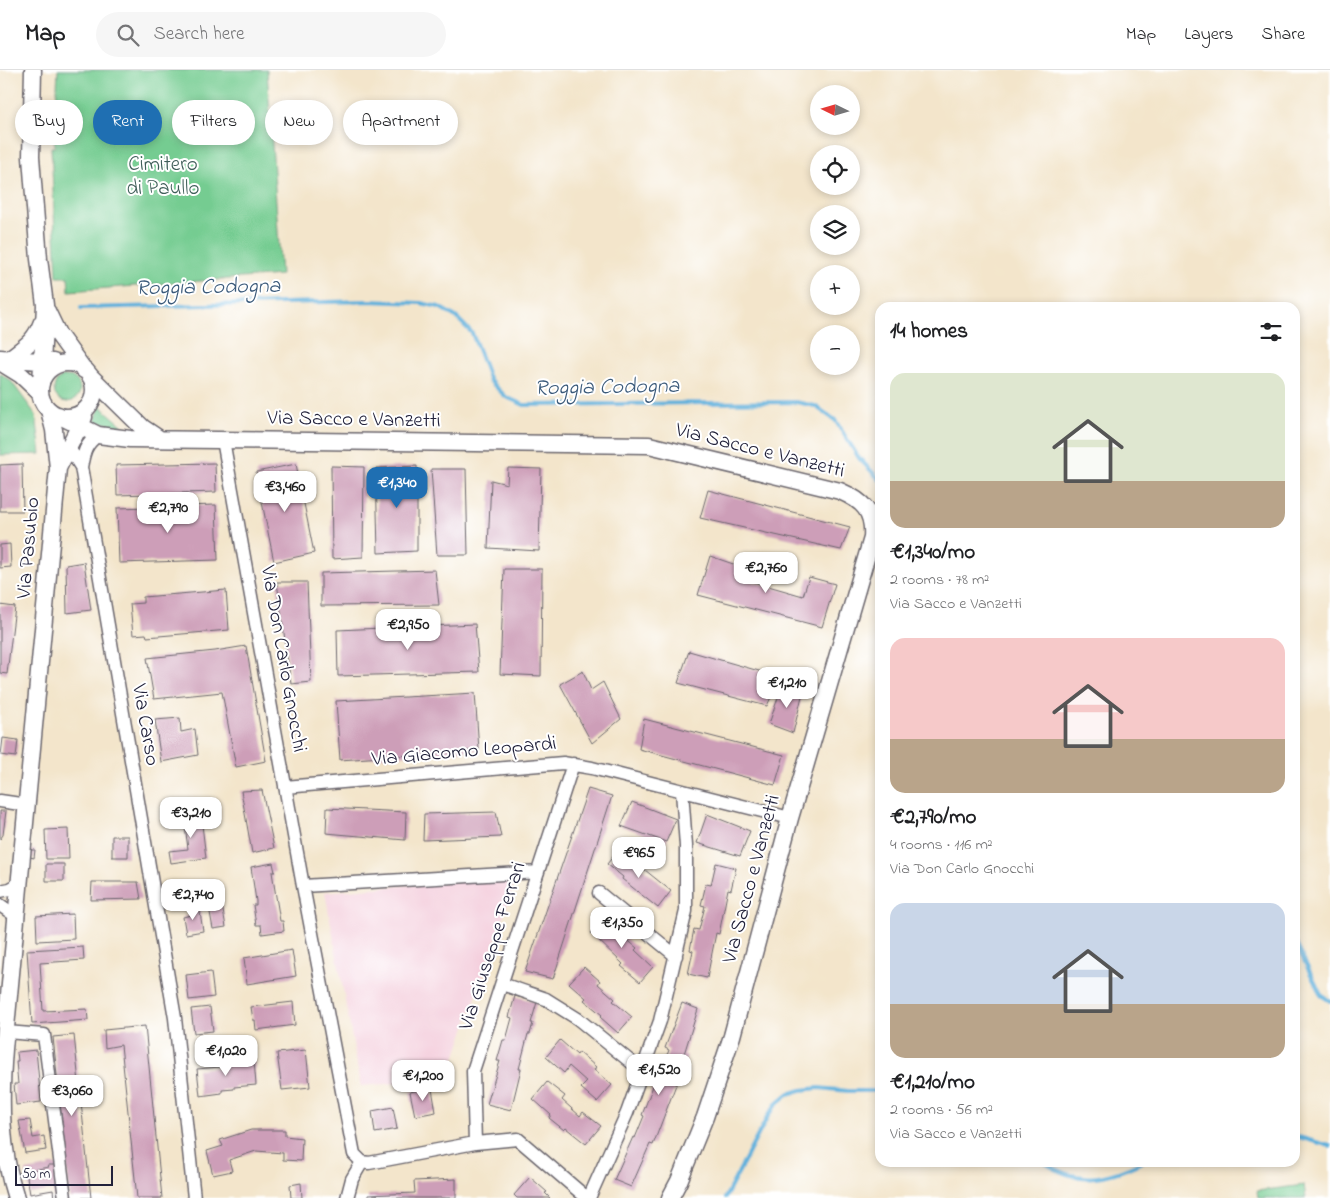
<!DOCTYPE html>
<meta charset="utf-8">
<style>
:root{--surface:#fff;--page:#f6f6f6;--text:#202124;--muted:#757577;--line:#e0e0e0;--accent:#1f6fb2}
body{margin:0;font-family:"Indie Flower",sans-serif;background:var(--page);color:var(--text);height:100vh;display:flex;flex-direction:column;font-size:19px;white-space:nowrap}
*{box-sizing:border-box;margin:0}
p{font-size:16px;color:var(--muted)}
.icon{flex:none;width:28px;height:28px;fill:none;stroke:currentColor;stroke-width:2;stroke-linecap:round;stroke-linejoin:round}
.map{position:relative;flex:1;overflow:hidden}
.sheet{position:absolute;left:875px;top:232px;width:425px;height:865px;display:flex;flex-direction:column;background:var(--surface);border-radius:15px;box-shadow:0 2px 8px #0003}
.sheet>*{flex:none}
.top-card{position:absolute;left:15px;top:30px;width:475px;height:45px;display:flex;gap:10px}
.needle{width:32px;rotate:275deg}
.fabs{position:absolute;left:810px;top:15px;display:grid;gap:10px}
.fabs a{display:grid;place-items:center;width:50px;height:50px;border-radius:50%;background:var(--surface);box-shadow:0 2px 8px #0003;font-size:25px}
.scale{position:absolute;left:15px;bottom:12px;width:98px;box-sizing:border-box;padding-left:5px;border:2px solid #22223b;border-top:0;font-size:14px;line-height:18px;white-space:nowrap;color:#22223b;-webkit-text-stroke:4px #fff;paint-order:stroke}
.price{position:absolute;translate:-50% -42px;padding:0 11px;border-radius:10px;background:#fff;color:#222;font-size:16px;line-height:32px;filter:drop-shadow(0 1px 2px #0008)}
.price::after{content:'';position:absolute;left:50%;top:30px;width:15px;height:11px;margin-left:-8px;background:inherit;clip-path:polygon(0 0,100% 0,50% 100%)}
.price.active{background:var(--accent);color:#fff}
ul{padding:0;list-style:none}
li{display:grid;align-content:center;gap:10px;height:265px;padding:0 15px}
li span{display:grid;place-items:center;height:155px;border-radius:15px;color:#555}
li>.icon{margin-inline-start:auto}
span .icon{width:90px;height:90px;fill:#fffc;stroke-width:1}
li b{font-size:21px}
h2{display:flex;justify-content:space-between;align-items:center;height:60px;padding:0 15px;font-size:21px}
.tag{padding:0 18px;border-radius:22px;background:var(--surface);box-shadow:0 2px 8px #0003;font-size:18px;line-height:45px}
.tag.active{background:var(--accent);color:#fff}
header{display:flex;align-items:center;gap:30px;box-sizing:border-box;height:70px;padding:0 25px;background:var(--surface);border-bottom:1px solid var(--line)}
header strong{font-size:24px}
nav{display:flex;gap:28px;margin-inline-start:auto;font-size:18px}
.search{width:350px;height:45px;background:var(--page);display:flex;align-items:center;gap:12px;box-sizing:border-box;padding:0 18px;border-radius:28px;color:var(--muted);font-size:19px}
.map>svg:first-child{display:block}
.built{fill:#f4cfdd}
.green{fill:#75cc91;stroke:#4c7766}
.lines{fill:none;stroke-linecap:round;stroke-linejoin:round}
.stream{stroke:#62b1dc;stroke-width:4}
.building{fill:#cd9eb8}
.minor-casing{stroke:#6b666d;stroke-width:15}
.tertiary-casing{stroke:#6b666d;stroke-width:19}
.minor{stroke:#fff;stroke-width:12}
.tertiary{stroke:#fff;stroke-width:16}
.labels{text-anchor:middle;dominant-baseline:central;stroke-width:4;stroke-linejoin:round;paint-order:stroke}
.park-label{font-size:21px;fill:#3f5e59;stroke:#fff}
.street-label{font-size:21px;fill:#22223b;stroke:#fff}
.water-label{font-size:22px;font-style:italic;fill:#3c5b7b;stroke:#fff}
</style>
<header>
<strong>Map</strong>
<div class="search"><svg class="icon" aria-label="search" viewBox="0 0 24 24"><circle cx="10" cy="10" r="6"/><path d="M15 15l6 6"/></svg>Search here</div>
<nav><a>Map</a><a>Layers</a><a>Share</a></nav>
</header>
<div class="map">
<svg width="1330" height="1128" viewBox="0 0 1330 1128">
<rect width="100%" height="100%" fill="#fff"/>
<filter id="ink" filterUnits="userSpaceOnUse"><feTurbulence type="fractalNoise" baseFrequency=".02" numOctaves="2"/><feDisplacementMap in="SourceGraphic" scale="10" xChannelSelector="R" yChannelSelector="G"/><feConvolveMatrix kernelMatrix="1 2 1 2 8 2 1 2 1" color-interpolation-filters="sRGB"/></filter>
<filter id="wash" filterUnits="userSpaceOnUse"><feTurbulence type="fractalNoise" baseFrequency=".0096" numOctaves="4" result="noise"/><feDisplacementMap in="SourceGraphic" scale="20" xChannelSelector="R" yChannelSelector="G"/><feGaussianBlur stdDeviation="1.12" result="paint"/><feColorMatrix in="noise" values="0 0 0 0 0 0 0 0 0 0 0 0 0 0 0 0 0 1.4 0 .05"/><feComposite in="paint" operator="in"/></filter>
<g filter="url(#wash)">
<rect width="100%" height="100%" fill="#f3e5cb"/>
<path class="built" d="M517,806L448,1009L361,1016L325,822Z"/>
<path class="green" d="M58,0H267L281,205L69,221L68,207H57L51,77H55L54,69Z
M0,303L11,311L36,345L41,384L0,385Z
M54 319a13 13 0 1 1 26 0a13 13 0 1 1-26 0Z
M100,336L122,355V357L95,351Z
M1304,1115L1306,1128H1258L1257,1121Z"/>
<g class="lines">
<path class="stream" d="M81,238L368,231L421,233L439,237L456,247L472,263L490,311L506,327L524,335L796,332L815,336L835,350L859,388L880,410
M1295,872L1321,925L1330,931
M1295,1066L1330,1076
M1044,1092C1078,1116 1107,1109 1142,1092
M725,1128L768,1046L777,1033L788,1024L801,1020L819,1018L848,1021H880"/>
</g>
<g id="blocks">
<path class="building" d="M215,393L216,422L117,425L116,395Z
M22,394L23,441H0V395Z
M296,394L314,483L274,492L256,402Z
M331,396L364,397L363,487L332,489Z
M417,396V481L378,483L376,398Z
M508,398L541,399L539,481L488,478L491,410L507,414Z
M431,399H466L468,485H437Z
M708,420L850,457L841,480L700,448Z
M216,435L218,490L119,493L117,438Z
M10,474L11,497L0,498V475Z
M710,486L742,497L737,507L803,526L809,507L835,514L822,557L698,525Z
M84,492L91,540L67,543L66,495Z
M504,499H542L541,606L500,604Z
M435,500L439,535L321,536V503Z
M277,512H307L311,612L291,614Z
M226,520L229,560L147,567L146,564L133,565L130,534L143,533V527Z
M0,535L15,537L7,604L0,603Z
M475,554L479,602L338,606L337,560Z
M246,576L266,691L236,697L222,622L154,629L147,588L215,581Z
M689,581L780,607L767,636L678,613Z
M583,601L591,620L603,612L621,649L592,673L560,614Z
M782,616L803,622L793,663L769,654Z
M475,623L479,680L340,690L336,631Z
M180,648L181,662L195,659L198,685L161,692L155,650Z
M644,649L784,685L775,715L639,679Z
M3,668L18,670L16,687L1,685Z
M588,719L612,726L553,909L525,902Z
M262,720L274,778L252,783L241,721Z
M632,732L676,749L666,772L621,756Z
M200,738L206,788L171,793L169,781L188,779L183,740Z
M327,738L406,742L405,770L326,763Z
M0,741H6L3,765L0,769Z
M496,742L501,767L423,770L424,744Z
M707,744L750,761L740,786L697,773Z
M68,759L69,789H46L45,760Z
M112,766H128V787H112Z
M619,779L671,821L658,838L622,809L623,807L607,794Z
M31,780H35L34,788L30,787Z
M273,793L275,802H272L280,851H283L284,861L262,864L261,855H256L253,835H256V831L251,797Z
M716,793L736,798L731,820L728,819L719,864L716,863L707,908L688,904L693,881L690,880L694,859L699,860L705,836L701,835L706,814L711,815Z
M46,794H64V811H46Z
M92,812H138L141,829L91,830Z
M222,835L226,857L213,859L209,837Z
M199,836L203,861L186,864L183,847L191,845L190,837Z
M73,844L74,869L37,871L36,846Z
M605,846L621,861L619,863L637,878L635,880L653,897L640,912L621,896L623,894L591,863Z
M83,877L84,890L40,893L43,941L87,939L88,950L32,954L27,880Z
M292,880L296,906L247,914L244,888Z
M584,897L600,911L598,914L615,929L613,931L632,947L618,963L600,947L602,945L584,930L586,928L569,913Z
M211,902L214,927L189,930L186,905Z
M515,926L537,932L531,953H533L530,964H528L519,999H521L511,1040L487,1034L500,991H497L503,970H506L512,948L509,947Z
M293,932L295,955L256,960L255,950H253L251,937Z
M682,933L698,939L684,984L687,986L653,1075L650,1074L631,1117L614,1110L633,1067L635,1068L644,1046L642,1045L659,1000L661,1001L669,980L665,978Z
M210,937L213,961L194,963L191,939Z
M145,956L162,1128H137L121,975L105,978L104,960Z
M74,965L91,1128H70L53,967Z
M560,970L577,985L579,982L596,997L594,1000L612,1015L597,1032L581,1018L587,1012L569,996L564,1003L546,987Z
M36,980L41,1032L16,1035L14,1014H18L16,991H18L17,982Z
M306,980L310,1017L282,1020L277,983Z
M254,990L256,1015L234,1017V1019L222,1020V1023L200,1026L197,999L220,997V995L233,994L232,992Z
M547,1012L565,1026L562,1030L580,1046L583,1042L601,1056L586,1074L566,1058L564,1060L549,1048L551,1045L533,1029Z
M423,1019L424,1021L432,1019L436,1042L415,1046L410,1022Z
M393,1037L397,1059L375,1063L372,1041Z
M30,1050L33,1068L44,1066L46,1080L25,1083L19,1051Z
M251,1060H285V1066L302,1068L301,1091L283,1090V1083L256,1081L229,1090L232,1101L213,1105L207,1081L223,1076L220,1070Z
M48,1095H60L62,1128H54L53,1120L30,1124L26,1101L49,1097Z
M530,1107L547,1122L545,1123L550,1128H517L514,1125Z
M456,1109V1128H368V1125L415,1123L414,1111Z
M301,1113L302,1128H291L290,1115Z"/>
</g>
</g>
<g filter="url(#ink)">
<use href="#blocks" fill-opacity="0" stroke="#6b666d" stroke-width="1"/>
<g class="lines">
<defs>
<path id="minor" d="M223,370L303,816L354,1084L362,1092L369,1093L475,1073L518,1069L587,1128
M69,378L81,397L175,948L194,1128
M81,397C84,382 85,375 98,365
M285,717L563,693L592,698L790,748
M0,731L27,735
M303,816L538,802
M0,821L10,819L19,814
M599,823L676,886
M0,835L16,846
M502,914L546,929L578,949L642,1001
M6,962L44,965L65,1128
M475,1073L473,1001L573,694
M347,1128L352,1109L362,1092
M589,1128L627,1043L660,951L686,841V776L682,721"/>
<path id="tertiary" d="M33,0L31,87L39,189L45,235L41,314
M47,241L58,264L84,300
M0,288L53,292
M10,288C26,276 35,271 42,252
M0,292L21,305L40,323
M40 320a27 27 0 1 1 54 0a27 27 0 1 1-54 0Z
M90,306L143,358L158,368
M58,345L98,365L130,369L649,375L840,421C863,431 874,441 872,468L790,748L732,966L705,1047L679,1111L670,1128
M58,398L84,347
M16,1128C0,1079 0,1030 4,979L58,398L54,360L49,340"/>
</defs>
<use href="#minor" class="minor-casing"/>
<use href="#tertiary" class="tertiary-casing"/>
<use href="#minor" class="minor"/>
<use href="#tertiary" class="tertiary"/>
</g>
</g>
<g class="labels">
<g class="park-label">
<text x="163" y="95">Cimitero<tspan x="163" dy="24">di Paullo</tspan></text>
</g>
<g class="street-label">
<text transform="translate(354 350) rotate(1)">Via Sacco e Vanzetti</text>
<text transform="translate(760 381) rotate(14)">Via Sacco e Vanzetti</text>
<text transform="translate(29 478) rotate(-85)">Via Pasubio</text>
<text transform="translate(283 589) rotate(80)">Via Don Carlo Gnocchi</text>
<text transform="translate(145 655) rotate(80)">Via Carso</text>
<text transform="translate(464 682) rotate(-5)">Via Giacomo Leopardi</text>
<text transform="translate(752 809) rotate(-75)">Via Sacco e Vanzetti</text>
<text transform="translate(493 876) rotate(-72)">Via Giuseppe Ferrari</text>
</g>
<g class="water-label">
<text transform="translate(208 218) rotate(-1)">Roggia Codogna</text>
<text transform="translate(607 318) rotate(-1)">Roggia Codogna</text>
</g>
</g>
</svg>
<div class="fabs">
<a><svg class="needle" viewBox="-14 -14 28 28"><path d="M0-13l5 13h-10z" fill="#e53935"/><path d="M0 13l5-13h-10z" fill="#757577"/></svg></a>
<a><svg class="icon" aria-label="locate" viewBox="0 0 24 24"><circle cx="12" cy="12" r="6"/><path d="M12 2v4M12 18v4M2 12h4M18 12h4"/></svg></a>
<a><svg class="icon" aria-label="layers" viewBox="0 0 24 24"><path d="M12 4l9 5-9 5-9-5zM3 14l9 5 9-5"/></svg></a>
<a>+</a>
<a>−</a>
</div>
<div class="scale">50 m</div>
<b class="price active" style="left:397px;top:439px">€1,340</b>
<b class="price" style="left:285px;top:443px">€3,460</b>
<b class="price" style="left:168px;top:464px">€2,790</b>
<b class="price" style="left:766px;top:524px">€2,760</b>
<b class="price" style="left:408px;top:581px">€2,950</b>
<b class="price" style="left:787px;top:639px">€1,210</b>
<b class="price" style="left:191px;top:769px">€3,210</b>
<b class="price" style="left:639px;top:809px">€965</b>
<b class="price" style="left:193px;top:851px">€2,740</b>
<b class="price" style="left:622px;top:879px">€1,350</b>
<b class="price" style="left:226px;top:1007px">€1,020</b>
<b class="price" style="left:659px;top:1026px">€1,520</b>
<b class="price" style="left:423px;top:1032px">€1,200</b>
<b class="price" style="left:72px;top:1047px">€3,060</b>
<div class="top-card">
<a class="tag">Buy</a>
<a class="tag active">Rent</a>
<a class="tag">Filters</a>
<a class="tag">New</a>
<a class="tag">Apartment</a>
</div>
<section class="sheet">
<h2>14 homes<svg class="icon" aria-label="filters" viewBox="0 0 24 24"><path d="M4 7h16M4 17h16"/><circle cx="9" cy="7" r="2"/><circle cx="15" cy="17" r="2"/></svg></h2>
<ul>
<li><span style="background:linear-gradient(#dfe7d0 70%,#b9a48a 0)"><svg class="icon" aria-label="home" viewBox="0 0 24 24"><path d="M3 11l9-7 9 7M6 9v11h12V9"/></svg></span><div><b>€1,340/mo</b><p>2 rooms · 78 m²</p><p>Via Sacco e Vanzetti</p></div></li>
<li><span style="background:linear-gradient(#f6c9c9 65%,#b9a48a 0)"><svg class="icon" aria-label="home" viewBox="0 0 24 24"><path d="M3 11l9-7 9 7M6 9v11h12V9"/></svg></span><div><b>€2,790/mo</b><p>4 rooms · 116 m²</p><p>Via Don Carlo Gnocchi</p></div></li>
<li><span style="background:linear-gradient(#c9d6e8 65%,#b9a48a 0)"><svg class="icon" aria-label="home" viewBox="0 0 24 24"><path d="M3 11l9-7 9 7M6 9v11h12V9"/></svg></span><div><b>€1,210/mo</b><p>2 rooms · 56 m²</p><p>Via Sacco e Vanzetti</p></div></li>
</ul>
</section>
</div>
